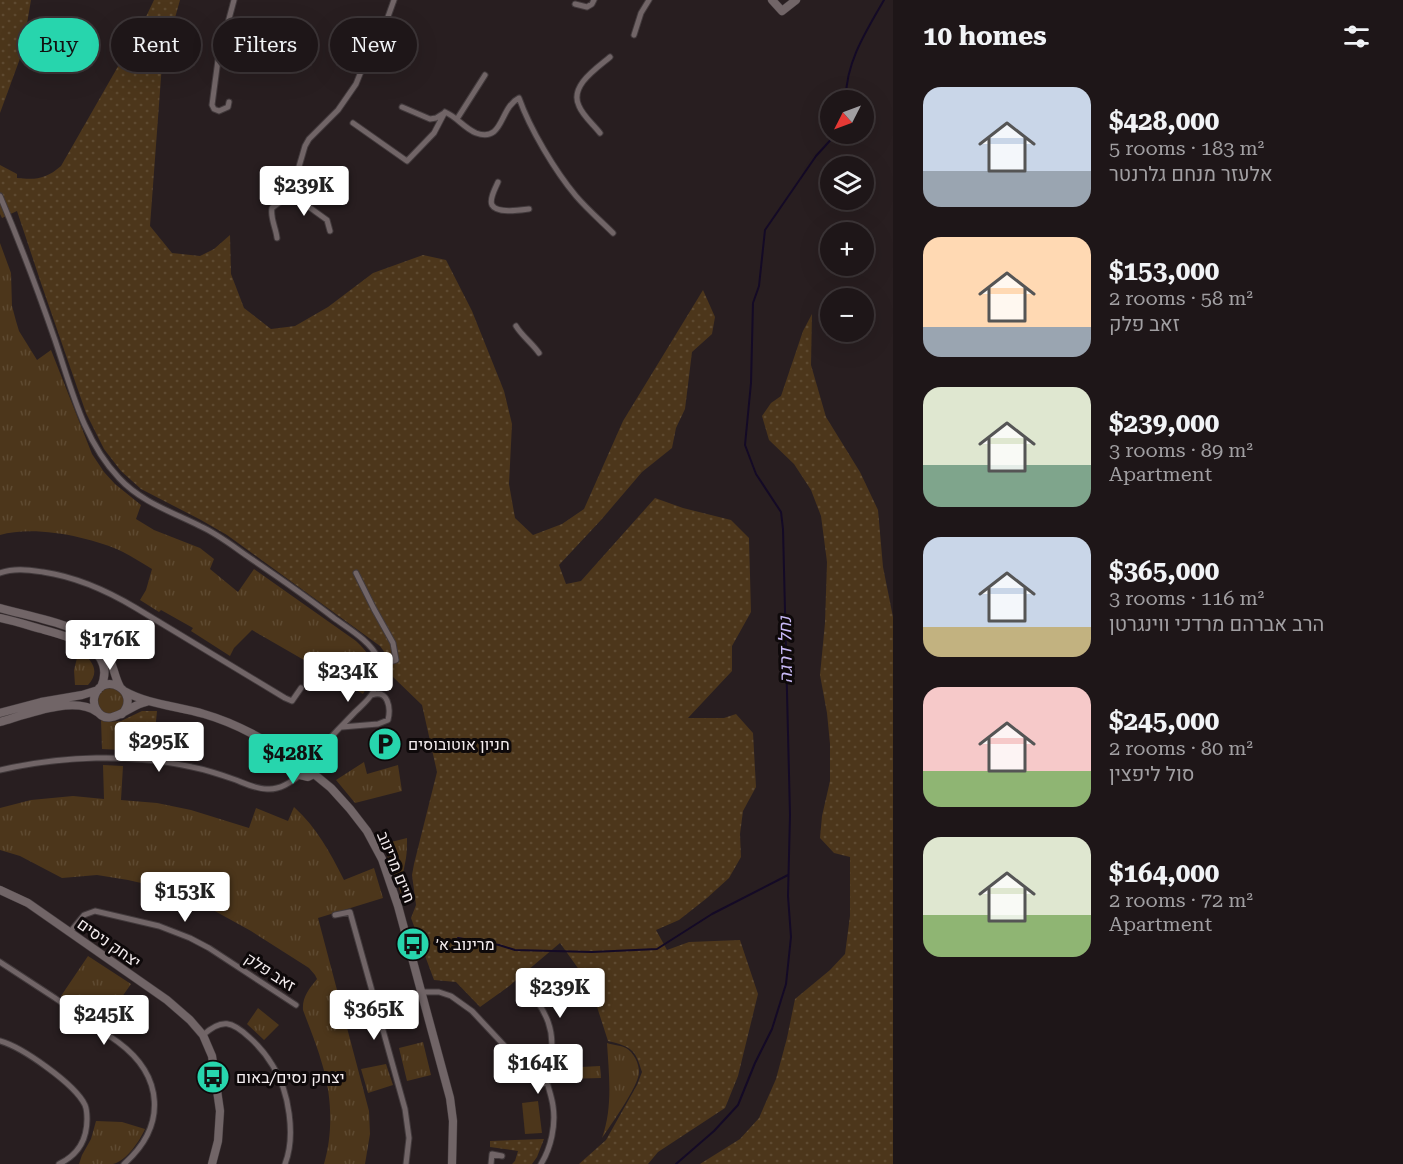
<!DOCTYPE html>
<meta charset="utf-8">
<style>
:root{--surface:#1e1618;--page:#2b2325;--text:#f1f3f6;--muted:#a19fa2;--line:#3c3537;--accent:#27d5ad}
body{margin:0;font-family:"Roboto Serif",Heebo,serif;background:var(--page);color:var(--text);height:100vh;display:flex;flex-direction:column;font-size:22px;white-space:nowrap}
*{box-sizing:border-box;margin:0}
p{font-size:20px;color:var(--muted)}
.icon{flex:none;width:33px;height:33px;fill:none;stroke:currentColor;stroke-width:2;stroke-linecap:round;stroke-linejoin:round}
.map{position:relative;flex:1;overflow:hidden}
.details{display:flex;flex-direction:column;background:var(--surface);width:510px}
.details>*{flex:none}
.banner{position:absolute;left:18px;top:18px;width:570px;height:54px;display:flex;gap:12px}
.needle{width:39px;rotate:228deg}
.fabs{position:absolute;left:820px;top:90px;display:grid;gap:12px}
.fabs a{display:grid;place-items:center;width:54px;height:54px;border-radius:50%;background:var(--surface);box-shadow:0 6px 24px #0002,0 0 0 2px var(--line);font-size:30px}
.price{position:absolute;translate:-50% -51px;padding:0 14px;border-radius:6px;background:#fff;color:#222;font-size:20px;line-height:39px;filter:drop-shadow(0 2px 3px #0008)}
.price::after{content:'';position:absolute;left:50%;top:36px;width:18px;height:14px;margin-left:-9px;background:inherit;clip-path:polygon(0 0,100% 0,50% 100%)}
.price.current{background:var(--accent);color:#111}
ul{padding:0;list-style:none}
li{display:flex;align-items:center;gap:18px;height:150px;padding:0 30px}
li span{display:grid;place-items:center;flex:none;width:168px;height:120px;border-radius:18px;color:#555}
li>.icon{margin-inline-start:auto}
span .icon{width:72px;height:72px;fill:#fffc;stroke-width:1}
li b{font-size:26px}
h2{display:flex;justify-content:space-between;align-items:center;height:72px;padding:0 30px;font-size:26px}
.tag{padding:0 21px;border-radius:27px;background:var(--surface);box-shadow:0 6px 24px #0002,0 0 0 2px var(--line);font-size:21px;line-height:54px}
.tag.current{background:var(--accent);color:#111}
main{display:flex;flex:1;min-height:0}
.map>svg:first-child{display:block}
.grass{fill:url(#grass-dots)}
.park{fill:url(#park-tufts)}
.garden{fill:#4c361b}
.lines{fill:none;stroke-linecap:round;stroke-linejoin:round}
.stream{stroke:#140a26;stroke-width:2}
.street-casing{stroke:#423a3c;stroke-width:7}
.secondary-casing{stroke:#423a3c;stroke-width:9}
.street{stroke:#716567;stroke-width:5}
.secondary{stroke:#716567;stroke-width:8}
.labels{text-anchor:middle;dominant-baseline:central;stroke-width:6;stroke-linejoin:round;paint-order:stroke}
.poi-label{font-size:16px;fill:#f4edef;stroke:#0e090a;text-anchor:start}
.street-label{font-size:16px;fill:#f4edef;stroke:#0e090a}
.water-label{font-size:18px;font-style:italic;fill:#c9baf7;stroke:#0e090a}
</style>
<main>
<div class="map">
<svg width="893" height="1164" viewBox="0 0 893 1164">
<defs>
<pattern id="grass-dots" width="8" height="8" patternUnits="userSpaceOnUse" patternTransform="scale(1.5)"><rect width="8" height="8" fill="#4c361b"/><path d="M2 2h.1M6 6h.1" fill="none" stroke="#5e4a31" stroke-width="1.8" stroke-linecap="round"/></pattern>
<pattern id="park-tufts" width="24" height="20" patternUnits="userSpaceOnUse" patternTransform="scale(1.5)"><rect width="24" height="20" fill="#4c361b"/><path d="M3 7l-1-3M5 7V3M7 7l1-3M15 17l-1-3M17 17v-4M19 17l1-3" fill="none" stroke="#5e4a31"/></pattern>
</defs>
<rect width="100%" height="100%" fill="#281e20"/>
<path class="grass" d="M0,0H31L22,53L0,113Z
M154,0H180L162,64L150,226L172,253L200,256L214,249L230,235L231,274L244,308L271,329L295,326L328,307L373,273L423,255L446,260L472,311L504,391L512,424L509,484L515,518L533,535L562,524L584,509L623,421L703,290L715,317L712,334L692,352L685,409L676,428L672,448L642,472L601,520L559,565L566,584L581,581L655,498L683,508L731,520L749,538L751,612L732,646V671L688,718H724L736,714L753,733L756,787L743,811L740,834L741,857L729,878L707,898L679,920L656,930L667,950L689,942L740,940L758,994L738,1076L725,1108L658,1152L648,1164H579L606,1140L637,1085L642,1072C635,1049 632,1047 608,1041L590,985L560,943L508,987L480,1007L456,982L434,980L411,918L416,905L412,875L414,864L437,772L422,705L393,677L388,657L380,646L227,535L201,520L141,489L121,471L104,449L86,413L42,286L17,211L2,218L0,214V165L17,174V178C36,180 46,179 61,166L144,21Z
M812,314L811,365L826,417L860,472L878,510L883,567L893,617V1164H700L740,1139L759,1118L776,1079L787,1038L795,999L830,970L845,954L850,916V857L834,853L820,838L822,816L830,781V744L827,713L820,675L825,623L827,562L821,516L811,490L794,464L769,440L762,416L771,403L781,396L803,331Z
M142,711H157L153,752L121,751V721Z
M544,1139L537,1157L532,1164H512L515,1161L518,1151L490,1147V1141Z"/>
<path class="park" d="M0,243L11,273L12,306L16,321L19,331L37,360L51,350L92,454L104,472L115,484L141,505L136,519L154,530L200,548L214,559L210,569L238,592L254,569L356,641C376,659 376,671 363,694L252,630L234,648L230,656L191,631L193,628L161,610L159,612L140,600L146,590L152,569C142,563 133,557 123,552C91,537 35,525 0,535Z
M79,650C92,660 101,671 88,685H75L74,670Z
M98 701a13 13 0 1 1 26 0a13 13 0 1 1-26 0Z
M101,720L107,722L121,721V750L102,749Z
M364,762L367,774L398,765L402,791L355,803L336,780Z
M103,765L123,766L121,800L157,803L191,810L249,828L256,808L288,821L294,807C317,828 330,852 344,880L374,868L383,898L318,918L369,1111L370,1134L365,1164H324C333,1134 332,1097 323,1067C318,1048 310,1029 303,1010C302,997 309,989 317,979L315,975L309,968L251,931L213,910L163,888L128,880L97,875L62,878L20,856L0,850V808L31,800L73,796L104,799Z
M407,838C407,844 407,852 406,858C404,871 399,882 408,893V899L404,902L383,844Z
M88,956L131,984L103,1024L61,996Z
M258,1008L279,1025L264,1040L247,1024Z
M423,1042L431,1075L407,1081L399,1048Z
M607,1043C613,1045 620,1045 626,1048C634,1053 639,1063 639,1072C639,1086 610,1126 602,1138C613,1108 609,1075 607,1043Z
M386,1064L393,1085L368,1093L361,1069Z
M600,1066L601,1078L562,1079V1068Z
M96,1121L122,1122L145,1129C140,1140 127,1161 113,1164C103,1164 90,1164 79,1164L82,1155L91,1139Z"/>
<path class="garden" d="M538,1101L542,1133L525,1134L522,1103Z"/>
<g class="lines">
<path class="stream" d="M846,100C845,64 866,31 884,0
M458,938L499,945L515,950L592,952L657,949L712,914L788,875
M676,1164L714,1131L738,1105L755,1063L772,1029L786,984L791,937L788,896L790,815L783,529L781,512L756,474L745,445L751,383L753,303L759,286L765,230L816,156L836,134"/>
<defs>
<path id="street" d="M575,4L587,7L592,4L594,0
M634,35L641,13L649,0
M229,102L228,107L219,111L214,109L212,105L218,60L234,0
M402,107L430,119L436,118L444,113
M445,112C457,117 464,128 476,133C504,143 499,108 519,98C530,129 555,171 576,196C587,209 601,221 613,233
M457,119L485,75
M353,123L407,161L434,133L445,112
M600,133C593,124 583,116 579,106C569,86 597,68 610,57
M498,182C496,187 489,199 492,205C497,214 521,210 529,209
M291,194L327,220L330,231
M0,196C20,243 38,291 55,340C71,387 83,440 119,478C141,502 172,512 200,526C218,534 234,547 250,558C278,577 307,597 334,618C349,629 370,641 378,658C382,668 378,683 373,692C369,700 361,706 355,712C340,728 324,742 313,760
M277,238C276,228 270,218 272,208L291,194L305,146L309,139L338,110L356,84L364,64L380,39L394,0
M516,326C522,336 532,343 539,353
M0,573C14,568 28,570 43,572C77,577 106,590 136,608L285,698L292,701L301,688
M356,573L374,609L393,643L396,660L380,665
M342,727L378,724L388,720C391,708 388,689 372,695
M0,770C62,756 130,753 192,767C207,770 222,775 236,780C246,784 256,789 267,789C280,790 291,782 300,775
M335,915L350,912L405,1109L409,1138L406,1164
M70,932L84,915L95,911L159,926L190,938L209,948L296,1005
M0,962L55,998L118,1042C164,1076 167,1126 124,1164
M525,985C545,1009 559,1033 548,1065
M422,992H439L451,996L472,1011L530,1073
M203,1035C222,1018 232,1021 250,1038C259,1046 267,1056 273,1066C289,1091 296,1136 285,1164
M0,1041C22,1047 75,1084 85,1105C87,1110 87,1114 87,1119C87,1139 78,1155 59,1164
M530 1073a11 11 0 1 1 22 0a11 11 0 1 1-22 0Z
M491,1164L492,1154L502,1156
M541,1164C551,1148 556,1125 553,1106C552,1098 549,1090 547,1082"/>
<path id="secondary" d="M772,0L782,11L796,0
M0,608C31,617 88,625 106,652C113,662 114,676 120,687
M0,618C14,621 27,625 41,629C67,636 118,648 101,687
M124,691C149,705 178,706 204,714C239,724 268,742 299,761
M0,713L41,702L82,695L98,690
M122,714C142,691 103,671 95,695C93,700 94,705 96,709C108,731 130,704 146,702
M0,722C25,715 74,695 97,712
M299,761L297,769L300,775L308,777L314,774
M299,761L306,758L313,760L317,767L314,774
M314,774L331,788L350,809L367,831L382,859L398,906L450,1098L453,1121L452,1164
M0,890L28,903L167,1000L190,1020L203,1035L212,1056L220,1111L218,1141L212,1164"/>
</defs>
<use href="#street" class="street-casing"/>
<use href="#secondary" class="secondary-casing"/>
<use href="#street" class="street"/>
<use href="#secondary" class="secondary"/>
</g>
<defs>
<symbol id="parking-disc" viewBox="-11 -11 22 22"><circle r="9.5" fill="#27d5ad" stroke="#0e090a"/><path d="M-3.5-5.5H1a3.5 3.5 0 0 1 0 7H-1V5.5H-3.5ZM-1-3.4V-.6H.8a1.4 1.4 0 0 0 0-2.8Z" fill="#111"/></symbol>
<symbol id="bus-disc" viewBox="-11 -11 22 22"><circle r="9.5" fill="#27d5ad" stroke="#0e090a"/><path d="M-5-6H5V4H4V6H2V4H-2V6H-4V4H-5ZM-3.5-4V0h7V-4ZM-3.5 1.2v1.5H-2V1.2ZM2 1.2v1.5H3.5V1.2Z" fill="#111"/></symbol>
</defs>
<g fill-rule="evenodd">
<use href="#parking-disc" x="366" y="725" width="38" height="38"/>
<use href="#bus-disc" x="394" y="925" width="38" height="38"/>
<use href="#bus-disc" x="194" y="1058" width="38" height="38"/>
</g>
<g class="labels">
<g class="poi-label">
<text x="408" y="744">חניון אוטובוסים</text>
<text x="436" y="944">מרינוב א׳</text>
<text x="236" y="1077">יצחק נסים/באום</text>
</g>
<g class="street-label">
<text transform="translate(396 867) rotate(68)">חיים מרינוב</text>
<text transform="translate(109 943) rotate(35)">יצחק ניסים</text>
<text transform="translate(270 972) rotate(33)">זאב פלק</text>
</g>
<g class="water-label">
<text transform="translate(785 650) rotate(-91)">נחל דרגה</text>
</g>
</g>
</svg>
<div class="fabs">
<a><svg class="needle" viewBox="-14 -14 28 28"><path d="M0-13l5 13h-10z" fill="#e53935"/><path d="M0 13l5-13h-10z" fill="#a19fa2"/></svg></a>
<a><svg class="icon" aria-label="layers" viewBox="0 0 24 24"><path d="M12 4l9 5-9 5-9-5zM3 14l9 5 9-5"/></svg></a>
<a>+</a>
<a>−</a>
</div>
<b class="price" style="left:304px;top:217px">$239K</b>
<b class="price" style="left:110px;top:671px">$176K</b>
<b class="price" style="left:348px;top:703px">$234K</b>
<b class="price" style="left:159px;top:773px">$295K</b>
<b class="price current" style="left:293px;top:785px">$428K</b>
<b class="price" style="left:185px;top:923px">$153K</b>
<b class="price" style="left:560px;top:1019px">$239K</b>
<b class="price" style="left:374px;top:1041px">$365K</b>
<b class="price" style="left:104px;top:1046px">$245K</b>
<b class="price" style="left:538px;top:1095px">$164K</b>
<div class="banner">
<a class="tag current">Buy</a>
<a class="tag">Rent</a>
<a class="tag">Filters</a>
<a class="tag">New</a>
</div>
</div>
<section class="details">
<h2>10 homes<svg class="icon" aria-label="filters" viewBox="0 0 24 24"><path d="M4 7h16M4 17h16"/><circle cx="9" cy="7" r="2"/><circle cx="15" cy="17" r="2"/></svg></h2>
<ul>
<li><span style="background:linear-gradient(#c9d6e8 70%,#9aa5b1 0)"><svg class="icon" aria-label="home" viewBox="0 0 24 24"><path d="M3 11l9-7 9 7M6 9v11h12V9"/></svg></span><div><b>$428,000</b><p>5 rooms · 183 m²</p><p>אלעזר מנחם גלרנטר</p></div></li>
<li><span style="background:linear-gradient(#ffd9b3 75%,#9aa5b1 0)"><svg class="icon" aria-label="home" viewBox="0 0 24 24"><path d="M3 11l9-7 9 7M6 9v11h12V9"/></svg></span><div><b>$153,000</b><p>2 rooms · 58 m²</p><p>זאב פלק</p></div></li>
<li><span style="background:linear-gradient(#dfe7d0 65%,#7fa58c 0)"><svg class="icon" aria-label="home" viewBox="0 0 24 24"><path d="M3 11l9-7 9 7M6 9v11h12V9"/></svg></span><div><b>$239,000</b><p>3 rooms · 89 m²</p><p>Apartment</p></div></li>
<li><span style="background:linear-gradient(#c9d6e8 75%,#c2b280 0)"><svg class="icon" aria-label="home" viewBox="0 0 24 24"><path d="M3 11l9-7 9 7M6 9v11h12V9"/></svg></span><div><b>$365,000</b><p>3 rooms · 116 m²</p><p>הרב אברהם מרדכי ווינגרטן</p></div></li>
<li><span style="background:linear-gradient(#f6c9c9 70%,#8fb573 0)"><svg class="icon" aria-label="home" viewBox="0 0 24 24"><path d="M3 11l9-7 9 7M6 9v11h12V9"/></svg></span><div><b>$245,000</b><p>2 rooms · 80 m²</p><p>סול ליפצין</p></div></li>
<li><span style="background:linear-gradient(#dfe7d0 65%,#8fb573 0)"><svg class="icon" aria-label="home" viewBox="0 0 24 24"><path d="M3 11l9-7 9 7M6 9v11h12V9"/></svg></span><div><b>$164,000</b><p>2 rooms · 72 m²</p><p>Apartment</p></div></li>
</ul>
</section>
</main>
